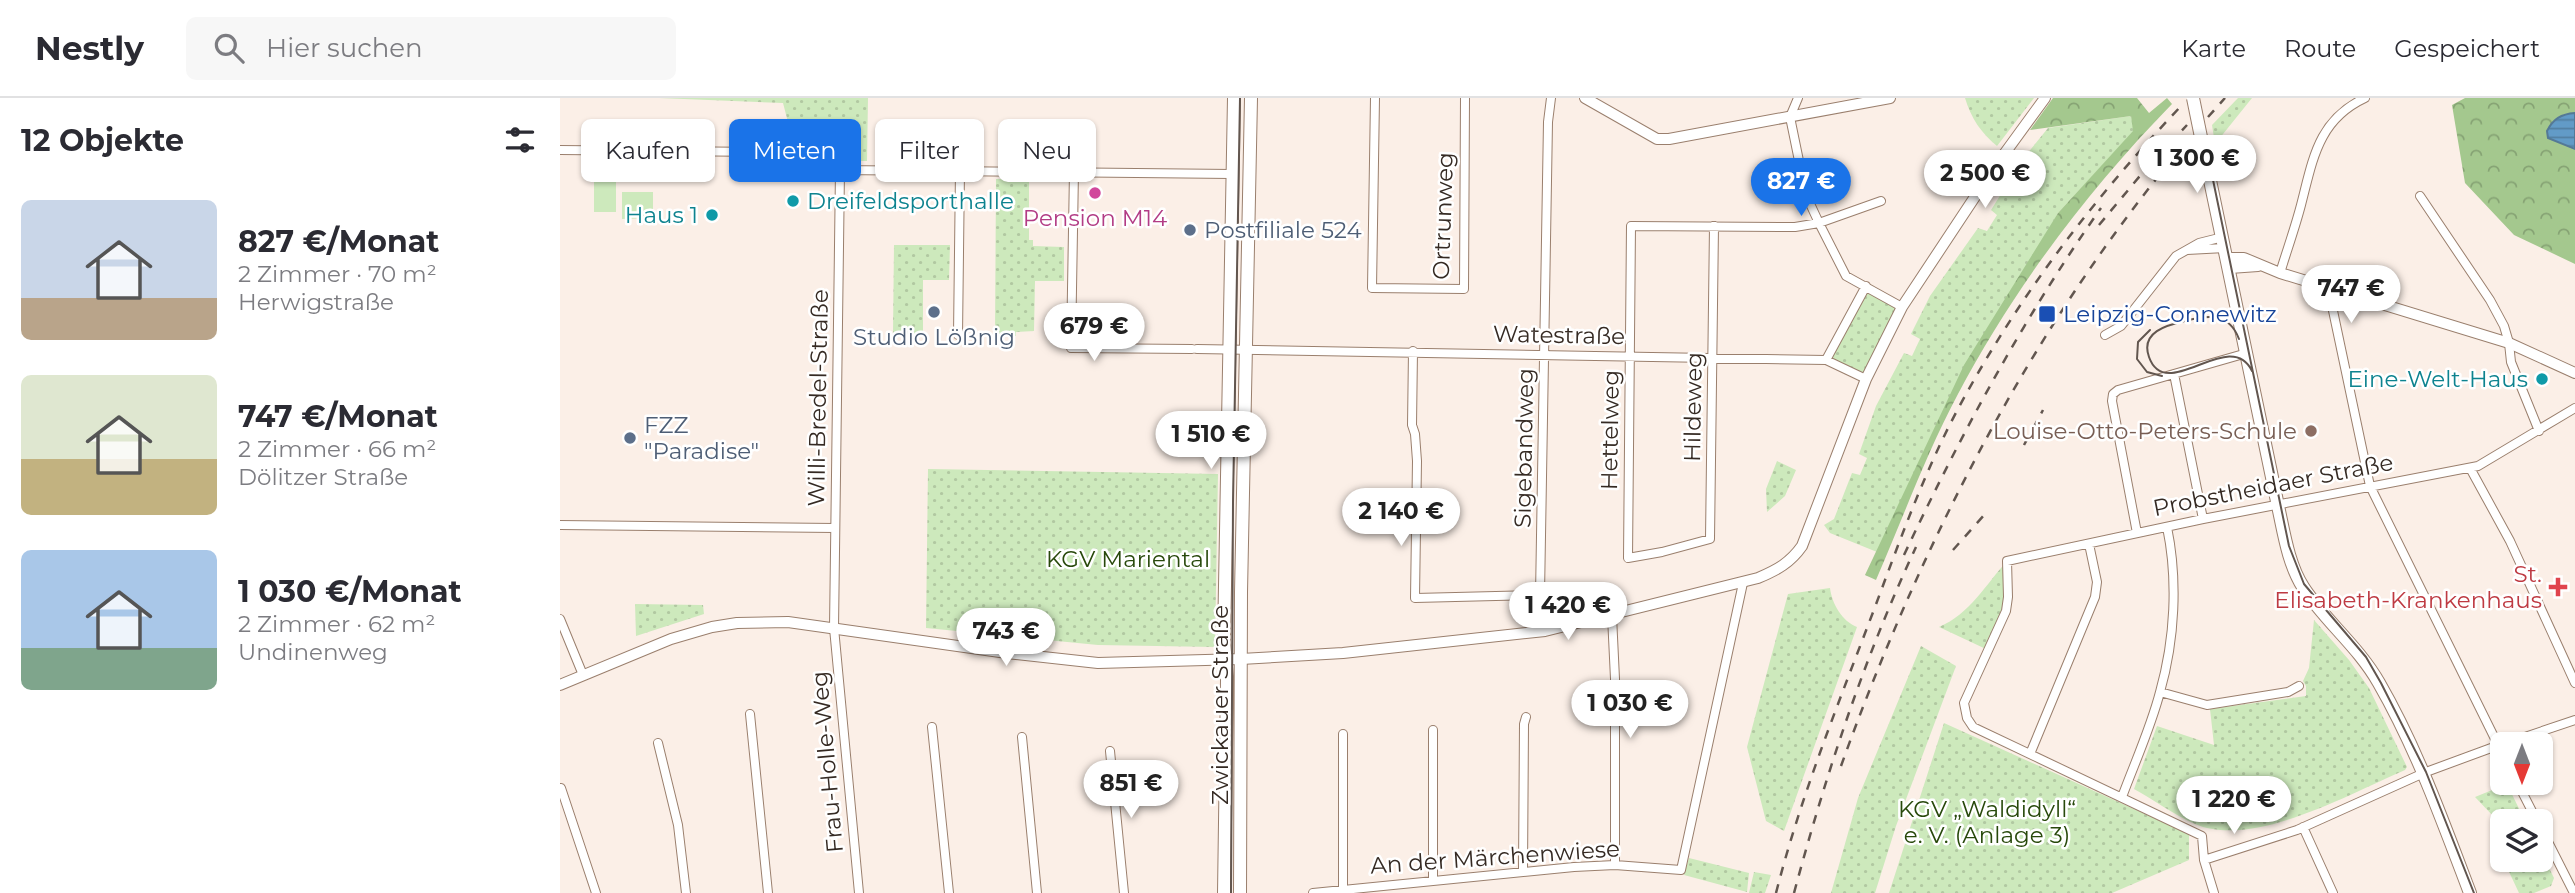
<!DOCTYPE html>
<html lang="de">
<meta charset="utf-8">
<style>
:root{--surface:#fff;--page:#f7f7f7;--text:#2b2b33;--muted:#7c7c81;--line:#e1e1e2;--accent:#1a73e8}
body{margin:0;font-family:Montserrat,sans-serif;background:var(--page);color:var(--text);height:100vh;display:flex;flex-direction:column;font-size:26px;white-space:nowrap}
*{box-sizing:border-box;margin:0}
p{font-size:23px;color:var(--muted)}
.icon{flex:none;width:38px;height:38px;fill:none;stroke:currentColor;stroke-width:2;stroke-linecap:round;stroke-linejoin:round}
.map{position:relative;flex:1;overflow:hidden}
.drawer{display:flex;flex-direction:column;background:var(--surface);width:560px}
.drawer>*{flex:none}
.hud{position:absolute;left:21px;top:21px;width:665px;height:63px;display:flex;gap:14px}
.needle{width:46px;rotate:180deg}
.buttons{position:absolute;left:1930px;top:634px;display:grid;gap:14px}
.buttons a{display:grid;place-items:center;width:63px;height:63px;border-radius:10px;background:var(--surface);box-shadow:0 2px 5px #0004;font-size:35px}
.price{position:absolute;translate:-50% -60px;padding:0 16px;border-radius:24px;background:#fff;color:#222;font-size:23px;line-height:46px;filter:drop-shadow(0 2px 4px #0008)}
.price::after{content:'';position:absolute;left:50%;top:42px;width:21px;height:16px;margin-left:-10px;background:inherit;clip-path:polygon(0 0,100% 0,50% 100%)}
.price.selected{background:var(--accent);color:#fff}
ul{padding:0;list-style:none}
li{display:flex;align-items:center;gap:21px;height:175px;padding:0 21px}
li span{display:grid;place-items:center;flex:none;width:196px;height:140px;border-radius:10px;color:#555}
li>.icon{margin-inline-start:auto}
span .icon{width:84px;height:84px;fill:#fffc;stroke-width:1}
li b{font-size:30px}
h2{display:flex;justify-content:space-between;align-items:center;height:84px;padding:0 21px;font-size:30px}
.chip{padding:0 24px;border-radius:10px;background:var(--surface);box-shadow:0 2px 5px #0004;font-size:24px;line-height:63px}
.chip.selected{background:var(--accent);color:#fff}
header{display:flex;align-items:center;gap:42px;box-sizing:border-box;height:98px;padding:0 35px;background:var(--surface);border-bottom:2px solid var(--line)}
header strong{font-size:33px}
nav{display:flex;gap:38px;margin-inline-start:auto;font-size:24px}
.search{width:490px;height:63px;background:var(--page);display:flex;align-items:center;gap:18px;box-sizing:border-box;padding:0 24px;border-radius:10px;color:var(--muted);font-size:26px}
main{display:flex;flex:1;min-height:0}
.map>svg:first-child{display:block}
.green{fill:url(#green-dots)}
.forest{fill:url(#forest-crowns)}
.pitch{fill:#cde9bc}
.water{fill:url(#water-rules);stroke:#547996;stroke-width:2}
.lines{fill:none;stroke-linecap:round;stroke-linejoin:round}
.minor-casing{stroke:#9a7f6d;stroke-width:10}
.tertiary-casing{stroke:#9a7f6d;stroke-width:12}
.secondary-casing{stroke:#9a7f6d;stroke-width:14}
.minor{stroke:#fff;stroke-width:8}
.tertiary{stroke:#fff;stroke-width:10}
.secondary{stroke:#fff;stroke-width:12}
.tram{stroke:#62564f;stroke-width:2}
.rail{stroke:#62564f;stroke-width:2.5;stroke-dasharray:9 9;stroke-linecap:butt}
.secondary-bridge-casing{stroke:#9a7f6d;stroke-width:14;stroke-linecap:butt}
.secondary-bridge{stroke:#fff;stroke-width:12}
.hotel-dot{fill:#d1479c;stroke:#fff;stroke-width:2.5}
.culture-dot{fill:#0f9aa8;stroke:#fff;stroke-width:2.5}
.service-dot{fill:#5c6f8a;stroke:#fff;stroke-width:2.5}
.transit-dot{fill:#1a4fb4;stroke:#fff;stroke-width:2.5}
.education-dot{fill:#8d6e63;stroke:#fff;stroke-width:2.5}
.health-dot{fill:#e0444e;stroke:#fff;stroke-width:2.5}
.labels{text-anchor:middle;dominant-baseline:central;stroke-width:5;stroke-linejoin:round;paint-order:stroke}
.culture-label{font-size:23px;fill:#0d838f;stroke:#fff;text-anchor:end}
.street-label{font-size:23px;fill:#352a23;stroke:#fff}
.hotel-label{font-size:23px;fill:#b23c85;stroke:#fff}
.service-label{font-size:23px;fill:#4e5e75;stroke:#fff;text-anchor:start}
.transit-label{font-size:23px;fill:#164399;stroke:#fff;text-anchor:start}
.education-label{font-size:23px;fill:#785e54;stroke:#fff;text-anchor:end}
.park-label{font-size:23px;fill:#28490b;stroke:#fff}
.health-label{font-size:23px;fill:#be3a42;stroke:#fff;text-anchor:end}
</style>
<header>
<strong>Nestly</strong>
<div class="search"><svg class="icon" aria-label="search" viewBox="0 0 24 24"><circle cx="10" cy="10" r="6"/><path d="M15 15l6 6"/></svg>Hier suchen</div>
<nav><a>Karte</a><a>Route</a><a>Gespeichert</a></nav>
</header>
<main>
<section class="drawer">
<h2>12 Objekte<svg class="icon" aria-label="filters" viewBox="0 0 24 24"><path d="M4 7h16M4 17h16"/><circle cx="9" cy="7" r="2"/><circle cx="15" cy="17" r="2"/></svg></h2>
<ul>
<li><span style="background:linear-gradient(#c9d6e8 70%,#b9a48a 0)"><svg class="icon" aria-label="home" viewBox="0 0 24 24"><path d="M3 11l9-7 9 7M6 9v11h12V9"/></svg></span><div><b>827 €/Monat</b><p>2 Zimmer · 70 m²</p><p>Herwigstraße</p></div></li>
<li><span style="background:linear-gradient(#dfe7d0 60%,#c2b280 0)"><svg class="icon" aria-label="home" viewBox="0 0 24 24"><path d="M3 11l9-7 9 7M6 9v11h12V9"/></svg></span><div><b>747 €/Monat</b><p>2 Zimmer · 66 m²</p><p>Dölitzer Straße</p></div></li>
<li><span style="background:linear-gradient(#a9c7e8 70%,#7fa58c 0)"><svg class="icon" aria-label="home" viewBox="0 0 24 24"><path d="M3 11l9-7 9 7M6 9v11h12V9"/></svg></span><div><b>1 030 €/Monat</b><p>2 Zimmer · 62 m²</p><p>Undinenweg</p></div></li>
</ul>
</section>
<div class="map">
<svg width="2015" height="795" viewBox="0 0 2015 795">
<defs>
<pattern id="green-dots" width="8" height="8" patternUnits="userSpaceOnUse" patternTransform="scale(1.75)"><rect width="8" height="8" fill="#cde9bc"/><path d="M2 2h.1M6 6h.1" fill="none" stroke="#b1c8a1" stroke-width="1.8" stroke-linecap="round"/></pattern>
<pattern id="forest-crowns" width="20" height="18" patternUnits="userSpaceOnUse" patternTransform="scale(1.75)"><rect width="20" height="18" fill="#a4c88e"/><path d="M2 6a3 3 0 1 1 6 0M12 15a3 3 0 1 1 6 0" fill="none" stroke="#86a374"/></pattern>
<pattern id="water-rules" width="6" height="5" patternUnits="userSpaceOnUse" patternTransform="scale(1.75)"><rect width="6" height="5" fill="#629bc7"/><path d="M0 2.5h6" fill="none" stroke="#527fa1"/></pattern>
</defs>
<rect width="100%" height="100%" fill="#fbefe7"/>
<path class="green" d="M99,0H308L307,63H281L235,51L223,5Z
M1405,0H1474L1437,48C1421,35 1411,20 1405,0Z
M1678,0H1692L1655,46L1652,27Z
M1571,18L1574,33L1498,115L1365,351L1317,454L1270,435L1264,427L1274,421L1292,375L1300,377L1307,360L1299,356L1316,308L1344,255L1352,258L1360,241L1351,236L1370,198L1418,130L1427,133L1437,117L1431,112L1463,61L1488,30Z
M436,81H469V142H473V148L504,149V183H475L474,233L456,234V238H435Z
M334,147H390L389,182H363V237L333,236Z
M1306,188L1342,209L1306,281L1266,262Z
M1217,363L1236,372L1225,398L1207,414L1206,391Z
M368,371L658,376L655,549L538,547L366,530Z
M1447,463L1448,499L1428,552L1379,529C1410,516 1426,486 1447,463Z
M1270,490C1272,506 1282,523 1297,529L1224,733L1206,723L1187,649L1228,496Z
M75,506L143,507L144,516L76,538Z
M1754,522L1789,562L1809,590L1847,669L1845,672C1789,696 1693,751 1635,726C1614,717 1594,702 1574,691L1597,628L1654,647L1650,611L1746,598V588L1743,583L1749,570Z
M1361,548L1396,568L1336,728L1315,795H1271L1298,700Z
M1384,625L1629,736V762L1552,795H1329Z
M1947,686L1965,723H1942V761L1938,750L1934,719L1915,699Z
M1981,754L1994,780L1991,788L1974,795H1959L1943,761H1981Z
M1129,760L1189,775L1187,794L1124,777Z
M1194,774L1211,777L1205,795H1189Z"/>
<path class="forest" d="M1493,0H1577L1589,15L1607,0L1612,6C1528,92 1454,190 1398,296C1366,356 1343,420 1316,482L1305,477L1404,267L1498,115L1573,33L1571,18L1470,32Z
M1905,0H2015V15L2003,17L1987,34L1989,40L2015,51V166L1954,137L1905,85L1892,7Z"/>
<path class="pitch" d="M34,81H56V114H34Z
M62,94H93V120L62,121Z
M1720,691L1725,716L1683,724L1678,699Z"/>
<path class="water" d="M2015,15V51L1988,40L1987,33C1993,21 2001,16 2015,15Z"/>
<g class="lines">
<defs>
<path id="minor" d="M815,0L812,190L904,191L905,0
M1238,0L1230,19L1246,97L1259,125L1286,178L1342,209
M0,52L215,54L238,58L280,72L672,76
M280,72L274,530L299,795
M514,73L511,250L632,251
M1860,98L1930,202L1944,228L1949,245L1951,264L1979,333
M1154,128L1150,441L1102,454L1068,460L1071,128L1235,129L1259,125L1321,103
M1627,152L1665,150
M1720,175C1727,152 1735,130 1741,107C1753,61 1758,22 1805,0
M1768,189L1810,388L1942,655
M398,237L400,72
M1545,237L1561,228L1616,158L1639,145L1663,139
M637,251L1266,262L1306,281
M853,253L852,327L855,336L857,363L855,500L980,497
M1266,262L1306,188
M1614,276L1643,421
M1910,370L1950,443L2015,585
M0,427L275,430
M1577,435L1552,303L1553,296L1558,292L1687,255
M1052,518L1055,581V767
M0,521L23,577
M985,533L980,497L988,24L991,0
M1600,594L1647,607L1728,594L1739,588
M190,616L208,795
M372,629L389,795
M873,632V782
M462,639L477,795
M98,645L118,727L126,795
M1944,646L2015,622
M550,653L564,795
M1470,656L1535,499L1537,484L1529,446
M1957,684L1977,723
M1,690L36,795
M1562,699C1575,664 1591,629 1600,594C1615,541 1618,482 1607,429
M1743,729L1773,795
M1981,730L2014,795
M1644,762L1642,738L1413,629L1407,620L1404,605L1446,513L1448,499L1447,463L1643,421L1918,368L2015,310
M963,773L964,626L966,619
M783,791V636
M753,795L1014,769L1055,767L1121,772L1183,485
M1654,795L1644,762L1737,732L1866,674L1942,646"/>
<path id="tertiary" d="M1025,0L1097,41H1109L1330,0
M1668,160H1684L1720,175L1949,245L2015,275
M1670,170L1698,168
M0,587L111,541L152,529L177,525L228,524L447,555L538,565L681,561L783,555L985,533L1198,480C1217,472 1230,465 1242,448L1306,281L1342,209L1434,70L1485,0"/>
<path id="secondary" d="M1642,44L1718,408C1724,435 1728,465 1743,489C1765,523 1798,548 1819,585C1857,651 1883,724 1910,795
M664,795L667,582L664,542L674,0
M680,795L681,494L691,0"/>
</defs>
<use href="#minor" class="minor-casing"/>
<use href="#tertiary" class="tertiary-casing"/>
<use href="#secondary" class="secondary-casing"/>
<use href="#minor" class="minor"/>
<use href="#tertiary" class="tertiary"/>
<use href="#secondary" class="secondary"/>
<path class="tram" d="M1636,0L1729,448L1744,486L1806,559L1821,585L1866,674L1914,795
M1590,232L1578,244L1577,261L1587,274L1602,278
M1679,241C1669,214 1647,217 1625,223C1607,227 1580,234 1589,259C1606,307 1670,228 1692,273
M671,795L673,404L680,0"/>
<path class="rail" d="M1648,19L1665,0
M1539,127L1589,67L1627,27
M1464,347L1483,312
M1393,452L1425,416
M1344,457C1401,336 1464,219 1541,110
M1281,668C1361,445 1475,222 1629,41
M1216,795C1241,697 1279,604 1315,509C1340,442 1365,372 1399,309C1460,196 1534,100 1622,7
M1234,795C1266,676 1304,560 1356,449"/>
<defs>
<path id="secondary-bridge" d="M1633,0L1642,44"/>
</defs>
<use href="#secondary-bridge" class="secondary-bridge-casing"/>
<use href="#secondary-bridge" class="secondary-bridge"/>
</g>
<circle class="hotel-dot" cx="535" cy="95" r="7"/>
<g class="culture-dot">
<circle cx="233" cy="103" r="7"/>
<circle cx="152" cy="117" r="7"/>
<circle cx="1982" cy="281" r="7"/>
</g>
<g class="service-dot">
<circle cx="630" cy="132" r="7"/>
<circle cx="374" cy="214" r="7"/>
<circle cx="70" cy="340" r="7"/>
</g>
<rect class="transit-dot" x="1478" y="207" width="18" height="18" rx="3.5"/>
<circle class="education-dot" cx="1751" cy="333" r="7"/>
<path class="health-dot" d="M1994.5 478.5h7v7h7v7h-7v7h-7v-7h-7v-7h7z"/>
<g class="labels">
<g class="culture-label">
<text x="247" y="103" text-anchor="start">Dreifeldsporthalle</text>
<text x="138" y="117">Haus 1</text>
<text x="1968" y="281">Eine-Welt-Haus</text>
</g>
<g class="street-label">
<text transform="translate(883 118) rotate(-88)">Ortrunweg</text>
<text transform="translate(999 237) rotate(1)">Watestraße</text>
<text transform="translate(258 300) rotate(-89)">Willi-Bredel-Straße</text>
<text transform="translate(1133 309) rotate(-89)">Hildeweg</text>
<text transform="translate(1050 332) rotate(-89)">Hettelweg</text>
<text transform="translate(964 350) rotate(-89)">Sigebandweg</text>
<text transform="translate(1713 387) rotate(-11)">Probstheidaer Straße</text>
<text transform="translate(660 607) rotate(-90)">Zwickauer Straße</text>
<text transform="translate(267 664) rotate(-95)">Frau-Holle-Weg</text>
<text transform="translate(935 759) rotate(-4)">An der Märchenwiese</text>
</g>
<g class="hotel-label">
<text x="535" y="120">Pension M14</text>
</g>
<g class="service-label">
<text x="644" y="132">Postfiliale 524</text>
<text x="374" y="239" text-anchor="middle">Studio Lößnig</text>
<text x="84" y="327">FZZ<tspan x="84" dy="26">"Paradise"</tspan></text>
</g>
<g class="transit-label">
<text x="1503" y="216">Leipzig-Connewitz</text>
</g>
<g class="education-label">
<text x="1737" y="333">Louise-Otto-Peters-Schule</text>
</g>
<g class="park-label">
<text x="568" y="461">KGV Mariental</text>
<text x="1427" y="711">KGV „Waldidyll“<tspan x="1427" dy="26">e. V. (Anlage 3)</tspan></text>
</g>
<g class="health-label">
<text x="1982" y="476">St.<tspan x="1982" dy="26">Elisabeth-Krankenhaus</tspan></text>
</g>
</g>
</svg>
<div class="buttons">
<a><svg class="needle" viewBox="-14 -14 28 28"><path d="M0-13l5 13h-10z" fill="#e53935"/><path d="M0 13l5-13h-10z" fill="#7c7c81"/></svg></a>
<a><svg class="icon" aria-label="layers" viewBox="0 0 24 24"><path d="M12 4l9 5-9 5-9-5zM3 14l9 5 9-5"/></svg></a>
</div>
<b class="price" style="left:1637px;top:97px">1 300 €</b>
<b class="price" style="left:1425px;top:112px">2 500 €</b>
<b class="price selected" style="left:1241px;top:120px">827 €</b>
<b class="price" style="left:1791px;top:227px">747 €</b>
<b class="price" style="left:534px;top:265px">679 €</b>
<b class="price" style="left:651px;top:373px">1 510 €</b>
<b class="price" style="left:841px;top:450px">2 140 €</b>
<b class="price" style="left:1008px;top:544px">1 420 €</b>
<b class="price" style="left:446px;top:570px">743 €</b>
<b class="price" style="left:1070px;top:642px">1 030 €</b>
<b class="price" style="left:571px;top:722px">851 €</b>
<b class="price" style="left:1674px;top:738px">1 220 €</b>
<div class="hud">
<a class="chip">Kaufen</a>
<a class="chip selected">Mieten</a>
<a class="chip">Filter</a>
<a class="chip">Neu</a>
</div>
</div>
</main>
